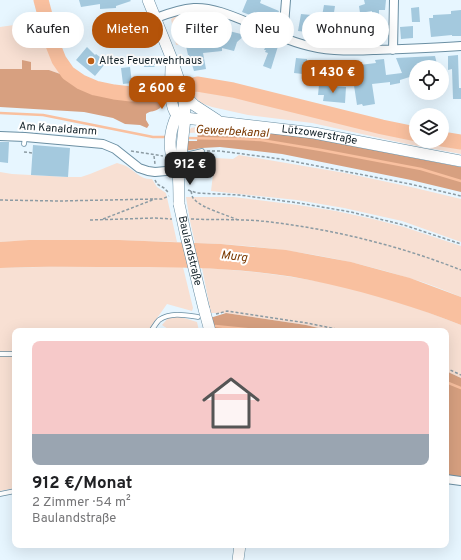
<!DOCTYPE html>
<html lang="de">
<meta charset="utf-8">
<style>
:root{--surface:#fff;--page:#f6f6f6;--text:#202124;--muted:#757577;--line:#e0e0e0;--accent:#b45309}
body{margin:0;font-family:Overpass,sans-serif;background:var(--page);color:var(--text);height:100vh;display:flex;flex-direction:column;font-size:15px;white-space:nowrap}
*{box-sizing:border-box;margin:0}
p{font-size:13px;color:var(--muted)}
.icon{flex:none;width:22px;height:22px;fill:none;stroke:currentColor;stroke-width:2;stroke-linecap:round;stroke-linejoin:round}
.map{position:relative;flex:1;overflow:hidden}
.side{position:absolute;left:12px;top:328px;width:437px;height:220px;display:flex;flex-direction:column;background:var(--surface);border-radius:8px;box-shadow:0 4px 16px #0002}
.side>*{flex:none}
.banner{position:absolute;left:12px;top:12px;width:437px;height:36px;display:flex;gap:8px}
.tools{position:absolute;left:409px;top:60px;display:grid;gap:8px}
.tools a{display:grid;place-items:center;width:40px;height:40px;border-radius:50%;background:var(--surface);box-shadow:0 4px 16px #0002;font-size:20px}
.price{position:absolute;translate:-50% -34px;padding:0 9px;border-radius:8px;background:var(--accent);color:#fff;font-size:13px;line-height:26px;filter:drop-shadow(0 1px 2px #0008)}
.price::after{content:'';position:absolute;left:50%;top:24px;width:12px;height:9px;margin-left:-6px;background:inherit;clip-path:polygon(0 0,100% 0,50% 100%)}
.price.selected{background:#222;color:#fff}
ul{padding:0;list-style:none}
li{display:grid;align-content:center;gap:8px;height:212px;padding:0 20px}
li+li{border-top:1px solid var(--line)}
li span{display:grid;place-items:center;height:124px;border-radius:8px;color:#555}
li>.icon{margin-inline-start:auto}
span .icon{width:72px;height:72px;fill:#fffc;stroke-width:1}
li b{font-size:17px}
.pill{padding:0 14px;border-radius:18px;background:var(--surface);box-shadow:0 4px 16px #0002;font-size:14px;line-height:36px}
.pill.selected{background:var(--accent);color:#fff}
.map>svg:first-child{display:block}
.green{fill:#f8e0d3}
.forest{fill:#d7a080}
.water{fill:#f9c09f}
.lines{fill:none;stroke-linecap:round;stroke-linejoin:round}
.stream{stroke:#f9c09f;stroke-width:2.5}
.river{stroke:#f9c09f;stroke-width:15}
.building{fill:#a4c9de}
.lane-casing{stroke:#6b8fa3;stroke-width:5.5}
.street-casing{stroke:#6b8fa3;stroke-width:10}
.secondary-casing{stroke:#6b8fa3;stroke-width:12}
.path{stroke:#8c9ba3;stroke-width:1.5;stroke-dasharray:3 2;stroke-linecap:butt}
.lane{stroke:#fff;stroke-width:4}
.street{stroke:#fff;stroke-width:8}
.secondary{stroke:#fff;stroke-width:11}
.secondary-bridge-casing{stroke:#6b8fa3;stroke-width:12;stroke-linecap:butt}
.secondary-bridge{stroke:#fff;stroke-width:11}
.poi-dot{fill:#bc5e14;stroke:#fff;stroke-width:1.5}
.labels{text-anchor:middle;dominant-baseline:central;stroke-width:4;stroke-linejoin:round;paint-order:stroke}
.poi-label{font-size:11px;fill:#122128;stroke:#fff;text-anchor:start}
.street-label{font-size:11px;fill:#122128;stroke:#fff}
.water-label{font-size:12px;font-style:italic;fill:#7a3800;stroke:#fff}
</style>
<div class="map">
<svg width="461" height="560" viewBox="0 0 461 560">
<rect width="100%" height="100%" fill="#e7f6ff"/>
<path class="green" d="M185,14H201V41L176,45L171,19L175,16Z
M42,21C48,41 52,57 63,75L49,70H31L22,60V69H0V27Z
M209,80L303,102L361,118L416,127V141H442V132L461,135V154L407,144L312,123L248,115L212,107L201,103L196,98L190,90L186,81Z
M197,127H213L260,131L241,134L212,132L187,133L191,128Z
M239,155L345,173L411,187L461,199V242L402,221L344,208L297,200L211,191L215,158L233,159Z
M117,163C120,164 124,165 126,166C135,171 141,180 152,179L157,187L166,193L177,242C118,240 59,239 0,242V172L12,174L68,177H81L90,174Z
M186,197H234L298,205L336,211L373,219L404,227L461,246V297C444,290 427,283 409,278C340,256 268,245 195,243L190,221Z
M78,266L183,267L193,308L192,311L167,304L148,331H15V488L0,491V268Z
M202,268C244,270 285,275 327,283C372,292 418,308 461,325V378L446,371V331H331L306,325L226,313H211Z
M169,317H181L197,322L199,331H171L162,325Z"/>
<path class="forest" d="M22,60L31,62V70H49L63,75L73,82L85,88L103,94L124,97H139L151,96L163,93V105C161,107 158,110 154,111C151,112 150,111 146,114V120L149,125L147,128L140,125L125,124L113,118L84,112L0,107V69H22Z
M260,131L300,136L461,167V192L411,180L282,154L220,147L202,148L184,151L186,141H197L198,132H212L241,134Z
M226,313L306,325L331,331H214L210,318Z
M446,371L461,378V477L446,475Z"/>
<path class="water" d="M29,240H119L221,244L286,250L351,262L410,278L461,297V325C418,308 373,294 328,284C264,269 199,267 133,267C89,267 44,266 0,268V242Z"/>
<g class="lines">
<path class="stream" d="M0,113L43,115L153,137H167
M186,138L241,139L261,140L321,150L421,169L461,181
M215,326L266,331
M446,382L461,388"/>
<path class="river" d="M41,0L53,45L59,60L68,73L81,82L95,88L114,92L131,94L149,93L197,84L233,90L382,127L416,134
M442,139L461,142"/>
</g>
<path class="building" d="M79,0H130L131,1L116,6V8L100,9V4L81,7Z
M247,0H261L260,3L279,11L274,24L242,12Z
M364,0H386L385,10H379V17L381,41H370V38L351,39L326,37L327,28L365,27V26L372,25V11L360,13L359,6L365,4Z
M324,5L335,6L333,19L312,23L313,30H308L307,32L298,31L301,14L322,16Z
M419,7L420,22H412L411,8Z
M461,10V36H452V35L431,37L429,18H433V15L451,14V11Z
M203,15L213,16V32L216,42L226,41L229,31L245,35L237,42L234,51L222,48V51L203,53L206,69L194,71L189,55H188L186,46L203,43Z
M413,26V38L401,39L400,27Z
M152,31L155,44L146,46L143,33Z
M252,31L279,43L271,69L263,66L268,53L265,52L266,50H264L265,48L248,40Z
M87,47L95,55L96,54L105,61V64L95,76L76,60Z
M458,55L459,88H461V99H453L452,69L448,70V56Z
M143,56L150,62L149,58H157L158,65H153L155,67H144Z
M435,56L437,64L416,67V75L400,80V83L390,85V82L372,84L375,104L363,106L362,104L357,105L351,66L376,63L375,60L384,59L386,75L402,73L396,58Z
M296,58L307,59V61H313V63L321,64L320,76L294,73Z
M130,67L132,83L123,84L121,68Z
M319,85L346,87L345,103L323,101L324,95H318Z
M0,142H9L8,163L0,162Z
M33,145L70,148L68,177L31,175Z"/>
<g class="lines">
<defs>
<path id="lane" d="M24,144L25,137
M181,156L202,151
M151,331C154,327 156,323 159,320C171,312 185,315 198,317
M0,354H15
M0,494L15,491"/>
<path id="street" d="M156,18C169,13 181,9 194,8C213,7 235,17 252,24C274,34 295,44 318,48C336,51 355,51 373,50C402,49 432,48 461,46
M283,38L286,0
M393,50L394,0
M0,136L25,137L103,144L115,149L139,168L148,171L155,172L177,170
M446,479L461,481"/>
<g id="secondary">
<path d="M148,0L171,57L184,95L185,118L181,156L177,170"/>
<path d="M171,67C171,80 168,104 177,115"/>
<path d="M184,95L194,105L217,120"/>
<path id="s1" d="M177,115L185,118L314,133L461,161"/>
<path d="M177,115C171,128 168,143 172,157C174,162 177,167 178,172C179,183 179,193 179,204"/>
<path d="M204,309L210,331"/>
<path d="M238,560L240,545"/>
</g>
</defs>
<use href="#lane" class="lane-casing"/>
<use href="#street" class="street-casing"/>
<use href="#secondary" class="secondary-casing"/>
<path class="path" d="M131,151L163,156
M207,151H220L281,159L410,184L461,196
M24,152L33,153
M154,156L155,164
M155,180L157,184L164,188L169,193
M188,190L197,193L239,195L299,203L351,212L404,225L461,244
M191,191C192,195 192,198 195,200C202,208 227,215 238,220
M0,200L60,201L155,199
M103,219L155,199H162L169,196
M191,219C215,220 238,219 261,221C328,228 398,245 461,270
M90,220L155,218L172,219
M216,314L227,311L307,323L346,331
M446,368L461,375"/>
<use href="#lane" class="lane"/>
<use href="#street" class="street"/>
<use href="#secondary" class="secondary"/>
<defs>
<g id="secondary-bridge">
<path id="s2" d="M179,204L186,236L204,309"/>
</g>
</defs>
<use href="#secondary-bridge" class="secondary-bridge-casing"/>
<use href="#secondary-bridge" class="secondary-bridge"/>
</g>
<circle class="poi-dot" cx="91" cy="61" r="4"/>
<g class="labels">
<g class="poi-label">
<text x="99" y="61">Altes Feuerwehrhaus</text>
</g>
<g class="street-label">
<text transform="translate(58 129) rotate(4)">Am Kanaldamm</text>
<text stroke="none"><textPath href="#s1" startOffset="144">Lützowerstraße</textPath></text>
<text stroke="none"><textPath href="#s2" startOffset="48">Baulandstraße</textPath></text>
</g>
<g class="water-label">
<text transform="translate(232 132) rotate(3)">Gewerbekanal</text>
<text transform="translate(234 257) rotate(6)">Murg</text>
</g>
</g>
</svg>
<div class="tools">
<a><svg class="icon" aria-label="locate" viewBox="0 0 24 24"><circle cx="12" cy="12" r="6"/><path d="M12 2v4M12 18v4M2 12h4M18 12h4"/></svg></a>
<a><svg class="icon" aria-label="layers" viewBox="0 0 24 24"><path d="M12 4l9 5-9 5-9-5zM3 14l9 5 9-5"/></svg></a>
</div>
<b class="price" style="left:333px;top:94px">1 430 €</b>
<b class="price" style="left:162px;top:110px">2 600 €</b>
<b class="price selected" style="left:190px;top:186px">912 €</b>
<div class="banner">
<a class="pill">Kaufen</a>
<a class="pill selected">Mieten</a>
<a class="pill">Filter</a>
<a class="pill">Neu</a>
<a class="pill">Wohnung</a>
</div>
<section class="side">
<ul>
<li><span style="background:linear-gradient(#f6c9c9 75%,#9aa5b1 0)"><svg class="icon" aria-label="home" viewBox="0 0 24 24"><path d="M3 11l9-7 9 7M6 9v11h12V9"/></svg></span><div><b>912 €/Monat</b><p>2 Zimmer · 54 m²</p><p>Baulandstraße</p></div></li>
</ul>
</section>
</div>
